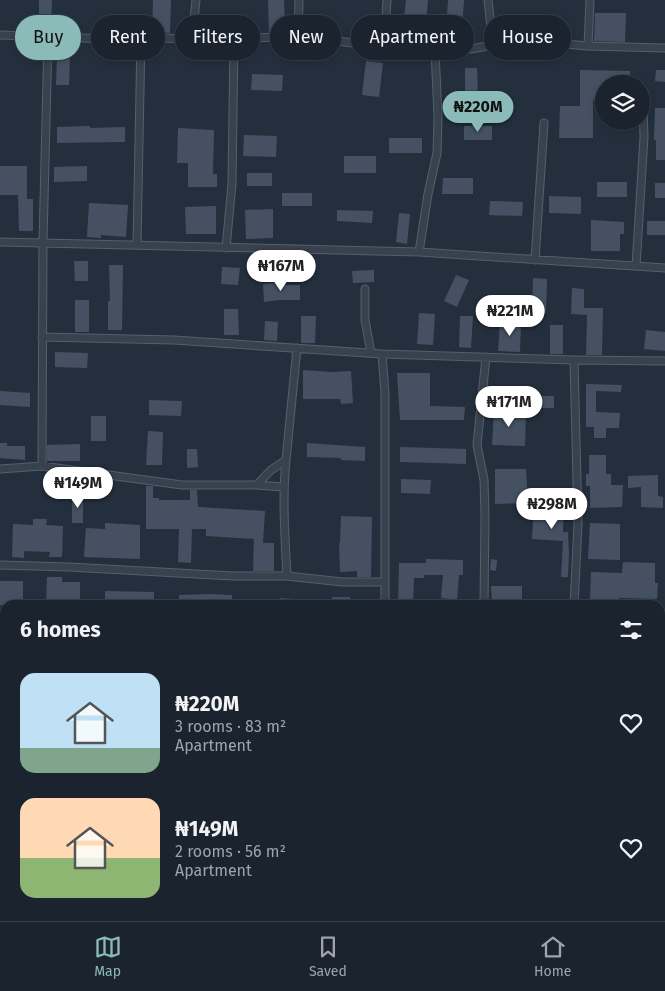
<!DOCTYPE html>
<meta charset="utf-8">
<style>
:root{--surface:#1b232e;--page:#282f3a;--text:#f1f3f6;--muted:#a0a4aa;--line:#39404a;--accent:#8bbbb9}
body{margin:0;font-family:"Fira Sans",sans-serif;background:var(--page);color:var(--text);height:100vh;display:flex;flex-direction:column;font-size:19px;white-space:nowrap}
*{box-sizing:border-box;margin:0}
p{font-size:16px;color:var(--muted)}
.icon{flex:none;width:28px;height:28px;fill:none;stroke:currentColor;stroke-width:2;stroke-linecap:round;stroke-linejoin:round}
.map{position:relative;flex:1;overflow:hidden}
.details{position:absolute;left:0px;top:600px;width:665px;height:321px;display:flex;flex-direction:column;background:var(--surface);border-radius:15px 15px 0 0;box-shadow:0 2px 8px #0003,0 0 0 1px var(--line)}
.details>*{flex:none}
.guide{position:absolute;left:15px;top:15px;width:635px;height:45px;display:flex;gap:10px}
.fabs{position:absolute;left:595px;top:75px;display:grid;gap:10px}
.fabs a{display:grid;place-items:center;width:55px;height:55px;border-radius:50%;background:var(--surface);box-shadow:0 2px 8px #0003,0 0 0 1px var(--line);font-size:25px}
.price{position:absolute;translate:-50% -42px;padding:0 11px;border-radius:18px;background:#fff;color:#222;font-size:16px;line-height:32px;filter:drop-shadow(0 1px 2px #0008)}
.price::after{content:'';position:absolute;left:50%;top:30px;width:15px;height:11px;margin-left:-8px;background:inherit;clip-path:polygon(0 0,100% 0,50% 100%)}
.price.selected{background:var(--accent);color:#111}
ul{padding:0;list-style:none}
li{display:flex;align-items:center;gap:15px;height:125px;padding:0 20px}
li span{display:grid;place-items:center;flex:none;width:140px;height:100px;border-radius:15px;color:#555}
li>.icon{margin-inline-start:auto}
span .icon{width:60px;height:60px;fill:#fffc;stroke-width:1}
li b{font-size:21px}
h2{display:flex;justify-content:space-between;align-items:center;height:60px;padding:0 20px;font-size:21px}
.tag{padding:0 18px;border-radius:22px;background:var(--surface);box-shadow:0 2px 8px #0003,0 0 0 1px var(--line);font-size:18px;line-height:45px}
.tag.selected{background:var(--accent);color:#111}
.menu{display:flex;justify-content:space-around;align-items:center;height:70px;border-top:1px solid var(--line);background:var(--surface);font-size:14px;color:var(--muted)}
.menu a{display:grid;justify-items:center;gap:2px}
.menu .selected{color:var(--accent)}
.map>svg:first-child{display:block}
.building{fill:#455162}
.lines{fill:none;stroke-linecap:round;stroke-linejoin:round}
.street-casing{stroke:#565f6c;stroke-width:9}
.street{stroke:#38414e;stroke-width:7}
</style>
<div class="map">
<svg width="665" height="921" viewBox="0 0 665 921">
<rect width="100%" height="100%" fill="#242f3e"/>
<path class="building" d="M39,0H52L51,30H39Z
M153,0H171L170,33L152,32Z
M268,0H284L285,31L269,32Z
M406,0H428L426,24L434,25V39L402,37Z
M448,0H464L462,32L446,31Z
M595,13H626L625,42L594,41Z
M57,56L70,57L69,85H56Z
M366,61L383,63L379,97L362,95Z
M465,68H477L478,97H465Z
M580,70L630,71V84H604V98L593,100V138H559L560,106H580Z
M656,70H665V82L655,81Z
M252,74L283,75L282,91L251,90Z
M655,108H665V160H656V140H654Z
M90,126V128L125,127V142L57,143V127Z
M464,126H492V140H464Z
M178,128L214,130L213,174H217V187H188V163H177Z
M244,135L277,136L276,157L243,156Z
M389,138H422V153H389Z
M344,156H376V173H344Z
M0,166H27V199H33V231H19L18,195H0Z
M87,166V181L54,182V167Z
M247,173H272V186H247Z
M443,178H473V194H442Z
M597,182H627V197H597Z
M655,183H665V198H655Z
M282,193H312V206H282Z
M549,196L581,197V214L549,213Z
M490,201L523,202L522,216L489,215Z
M89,203L128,205L126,237L101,235V238L87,237Z
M216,206V234H186L185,207Z
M273,209V238L246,239L245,210Z
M337,210L373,211L372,223L337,221Z
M399,213L410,214L407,244L396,242Z
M591,220L624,222V234H620V251H591Z
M647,221H665V235H647Z
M74,261H88V281H75Z
M109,265H123L122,330H108V301H110Z
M222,267L240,268L238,285L221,284Z
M374,270V282L353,283L352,271Z
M456,275L469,280L457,307L444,301Z
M533,278L547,279L546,313L532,312Z
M278,282V285H300V300H279L264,302L263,284Z
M572,288L584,289V308H603L602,355H586L587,315L571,314Z
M75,300H89V332H75Z
M224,309H238L239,335H224Z
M419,313L435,314L433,345L417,344Z
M301,316H316L315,343H301Z
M460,316H473L471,348L459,347Z
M265,321L278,322L277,341L264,340Z
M500,322L521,323L520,352L498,351Z
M550,325H563V354H550Z
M646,330L665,332V351L644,349Z
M55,352L88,353L87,368L55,367Z
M303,370L332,372L351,371L353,403L341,404L340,399H303Z
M397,373H430V406L465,407L464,420H400Z
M586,384L622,385L621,392L596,391V412L620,413L619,428H606V438H594V427H586Z
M0,391L30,393V407L0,405Z
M530,396H554V408H530Z
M149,400L182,401L181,416L149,415Z
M494,409L526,411L525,446L492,445Z
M91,416H106V441H91Z
M148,431L163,432L162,465H146Z
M0,443H7V446H25V460L0,458Z
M307,443L365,447V461L341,460V458L307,457Z
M80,444V461H47V445Z
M400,447L466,449V464L400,462Z
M187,449H197L198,467L187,468Z
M589,455H606V474H611V485H623L622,507L590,508V486H586V474H589Z
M495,469H526L528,503L495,504Z
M658,475V496L663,497V508L641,507V487L628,488V476Z
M80,477H87L86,486H80Z
M401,479L431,480L430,494L401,493Z
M146,486H153V498H159V500H190V490H197L198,507L265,511L263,543H274V571H253L254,539L206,536V529H192L191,563L178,562L179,529H146Z
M72,495H83V523H72Z
M534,505L564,506L563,532H568L569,554L568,577H561L563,541L532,539Z
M341,516L372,517L371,577H357V571L340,572L339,543H340Z
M33,519H47L46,525L63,526L62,557H49L50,552L24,551V558L12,557L13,524L33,525Z
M105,523L140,525V559L84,557L86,528L105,529Z
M590,523L620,524V560L588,559Z
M426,559L463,560V575H459L457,600L441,598L443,575H424V578H414L413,605H398L399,563H426Z
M491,559L497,560L496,571L490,570Z
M623,562L655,563V583H658L657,599L619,598V601L590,600L591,572L622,573Z
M47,577H62V582H80V605H46Z
M0,581H23V605H0Z
M491,586H522V600H520V605H492Z
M105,591L154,592V605H105Z
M211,594L232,595V605H179V595Z
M332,597H350L351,605H332Z
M280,598L293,599V605H280Z"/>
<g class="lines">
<defs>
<path id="street" d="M488,0L493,45
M0,35L108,39L141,38L234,39L298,36L384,47L435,50L471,49L493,45L541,42L588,46L665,48
M298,36L299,0
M192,39L196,0
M588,46L590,0
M384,47L387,0
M0,242L419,252L665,268
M137,245L141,38
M226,248L232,184L234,39
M419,252L428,194L437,153L438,117L435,50
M535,260L544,123
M636,266L644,137L643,105
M365,289V320L371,353
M42,337L174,340L382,354L574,360L665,361
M382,354L385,393V605
M574,360L578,524L574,605
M286,460C282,500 285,536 287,576
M42,466L43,242L48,37
M0,469L42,466L182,485H257L271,470L286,460L297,348
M257,485L283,487
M0,565L69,567L233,576H287L342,582H385
M484,605L485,516L484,480L477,445L486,357
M0,656L5,658
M660,687H665
M0,757L5,758
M660,784H665
M582,916L594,921
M94,921L96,916
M461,921L463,916"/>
</defs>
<use href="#street" class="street-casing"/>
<use href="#street" class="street"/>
</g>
</svg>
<div class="fabs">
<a><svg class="icon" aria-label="layers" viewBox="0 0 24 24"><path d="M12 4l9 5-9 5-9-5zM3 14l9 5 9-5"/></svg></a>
</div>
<b class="price selected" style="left:478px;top:133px">₦220M</b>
<b class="price" style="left:281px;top:292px">₦167M</b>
<b class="price" style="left:510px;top:337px">₦221M</b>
<b class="price" style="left:509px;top:428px">₦171M</b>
<b class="price" style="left:78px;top:509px">₦149M</b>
<b class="price" style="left:552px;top:530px">₦298M</b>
<div class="guide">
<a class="tag selected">Buy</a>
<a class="tag">Rent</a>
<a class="tag">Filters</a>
<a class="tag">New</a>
<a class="tag">Apartment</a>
<a class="tag">House</a>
</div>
<section class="details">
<h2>6 homes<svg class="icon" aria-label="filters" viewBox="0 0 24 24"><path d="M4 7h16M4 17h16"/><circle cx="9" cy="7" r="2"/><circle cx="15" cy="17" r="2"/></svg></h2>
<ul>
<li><span style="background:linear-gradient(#bfe0f5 75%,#7fa58c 0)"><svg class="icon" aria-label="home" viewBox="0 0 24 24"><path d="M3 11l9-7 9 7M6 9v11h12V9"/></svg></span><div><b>₦220M</b><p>3 rooms · 83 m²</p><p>Apartment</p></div><svg class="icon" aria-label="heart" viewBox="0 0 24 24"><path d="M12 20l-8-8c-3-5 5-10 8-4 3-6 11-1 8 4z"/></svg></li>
<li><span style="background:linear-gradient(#ffd9b3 60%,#8fb573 0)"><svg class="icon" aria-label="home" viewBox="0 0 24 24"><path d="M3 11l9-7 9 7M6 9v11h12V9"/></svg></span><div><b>₦149M</b><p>2 rooms · 56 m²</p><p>Apartment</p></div><svg class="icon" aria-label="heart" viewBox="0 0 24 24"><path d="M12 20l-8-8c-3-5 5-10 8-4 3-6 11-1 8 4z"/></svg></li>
</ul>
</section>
</div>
<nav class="menu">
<a class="selected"><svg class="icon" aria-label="map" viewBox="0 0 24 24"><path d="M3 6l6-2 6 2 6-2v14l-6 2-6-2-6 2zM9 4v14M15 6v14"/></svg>Map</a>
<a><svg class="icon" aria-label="saved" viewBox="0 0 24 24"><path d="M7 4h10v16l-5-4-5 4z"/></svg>Saved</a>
<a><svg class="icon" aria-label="home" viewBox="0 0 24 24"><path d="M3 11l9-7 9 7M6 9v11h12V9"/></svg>Home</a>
</nav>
